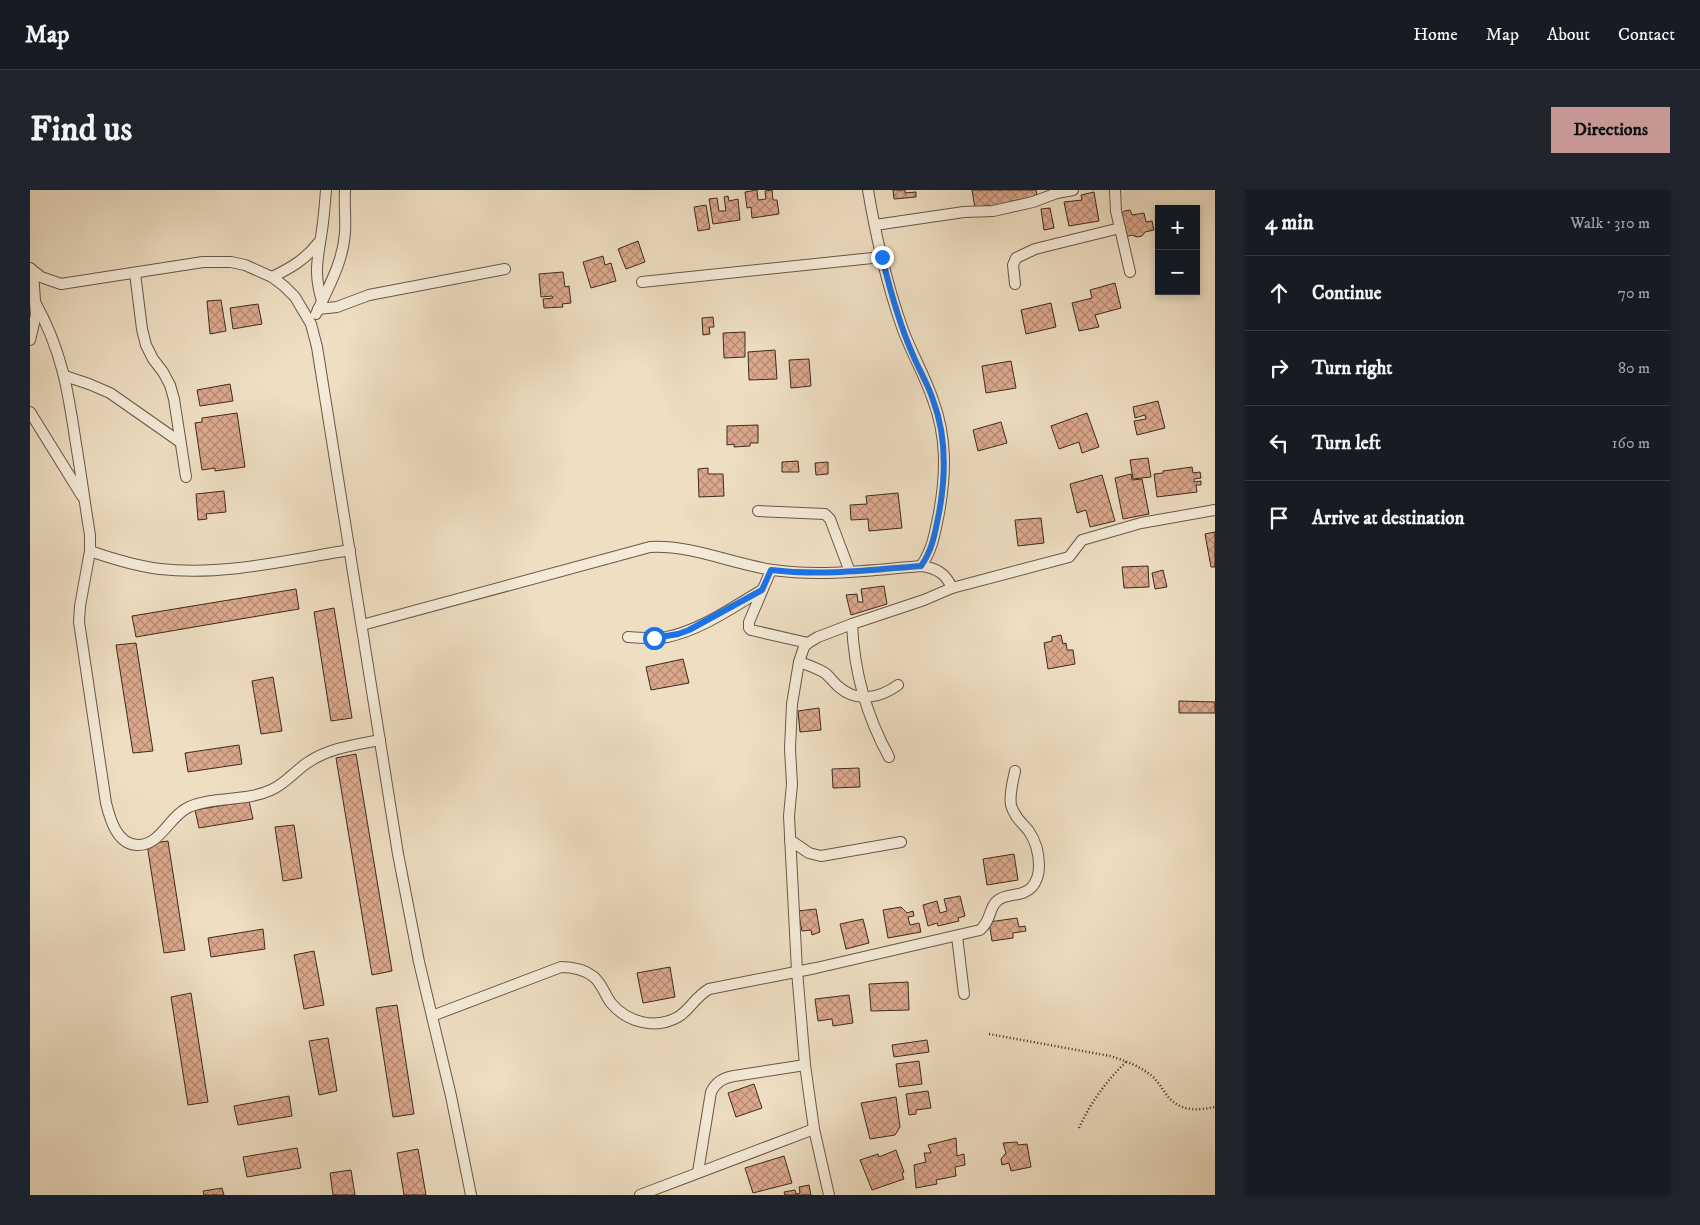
<!DOCTYPE html>
<meta charset="utf-8">
<style>
body{margin:0;font-family:"IM FELL DW Pica",serif;background:#20242c;color:#f1f3f6}
.controls{position:absolute;right:15px;top:15px;display:grid;overflow:hidden;border-radius:0px;box-shadow:0 2px 8px #0003}
.controls button{width:45px;height:45px;display:grid;place-items:center;padding:0;border:0;border-bottom:1px solid #363941;background:#171b24;color:#f1f3f6;font:25px sans-serif}
.stop{position:absolute;width:15px;height:15px;margin:-11px;border:4px solid #1a73e8;border-radius:50%;background:#fff}
.stop.end{background:#1a73e8;border-color:#fff;box-shadow:0 1px 5px #0008}
.list{margin:0;padding:0;list-style:none}
h2{display:flex;justify-content:space-between;align-items:center;height:65px;margin:0;padding:0 20px;font-size:21px}
h2 small{font-size:16px;font-weight:400;color:#9ea1a6}
.list li{display:grid;grid-template-columns:32px 1fr auto;gap:15px;align-items:center;box-sizing:border-box;height:75px;padding:0 20px;border-top:1px solid #363941}
.list b{display:block;font-size:19px;white-space:nowrap}
.list em{font-size:16px;font-style:normal;color:#9ea1a6}
.icon{flex:none;width:28px;height:28px;fill:none;stroke:currentColor;stroke-width:2;stroke-linecap:round;stroke-linejoin:round}
.map{position:relative;flex:none;width:1185px;height:1005px;overflow:hidden;border-radius:0px}
header{display:flex;align-items:center;gap:30px;box-sizing:border-box;height:70px;padding:0 25px;background:#171b24;border-bottom:1px solid #363941}
header strong{font-size:24px}
nav{display:flex;gap:28px;margin-inline-start:auto;font-size:18px}
.intro{display:flex;align-items:center;justify-content:space-between;box-sizing:border-box;height:120px;padding:0 30px}
h1{margin:0;font-size:35px}
.button{padding:12px 22px;border-radius:0px;background:#c59692;color:#111;font-size:18px;font-weight:700}
main{display:flex;gap:30px;padding:0 30px}
aside{flex:1;background:#171b24;border-radius:0px;box-shadow:0 2px 8px #0003}
.map>svg:first-child{display:block}
.building{fill:url(#building-cross-hatch);stroke:#3f2a20}
.lines{fill:none;stroke-linecap:round;stroke-linejoin:round}
.street-casing{stroke:#6b5748;stroke-width:12}
.path{stroke:#3f2a20;stroke-width:2.5;stroke-dasharray:1 2.5;stroke-linecap:butt}
.street{stroke:#f4ead7;stroke-width:10}
.route{stroke:#1a73e8;stroke-width:6}
</style>
<header>
<strong>Map</strong>
<nav><a>Home</a><a>Map</a><a>About</a><a>Contact</a></nav>
</header>
<div class="intro"><h1>Find us</h1><a class="button">Directions</a></div>
<main>
<div class="map">
<svg width="1185" height="1005" viewBox="0 0 1185 1005">
<defs>
<pattern id="building-cross-hatch" width="8" height="8" patternUnits="userSpaceOnUse" patternTransform="scale(1.25)"><rect width="8" height="8" fill="#dca88d"/><path d="M0 0l8 8M0 8l8-8" fill="none" stroke="#b48973"/></pattern>
</defs>
<rect width="100%" height="100%" fill="#eedec2"/>
<filter id="stains"><feTurbulence type="fractalNoise" baseFrequency=".004" numOctaves="4"/><feColorMatrix values="0 0 0 0 .2 0 0 0 0 .09 0 0 0 0 .02 0 0 0 .5 -.17"/></filter>
<radialGradient id="worn" r=".72"><stop offset=".6" stop-color="#630" stop-opacity="0"/><stop offset="1" stop-color="#630" stop-opacity=".3"/></radialGradient>
<!-- building -->
<g class="building">
<path d="M 727,0 L 728,10 L 736,9 L 735,1 L 742,0 L 743,10 L 747,10 L 749,24 L 722,28 L 721,17 L 717,18 L 715,2 Z"/>
<path d="M 863,0 L 875,0 L 875,3 L 886,2 L 886,7 L 864,9 Z"/>
<path d="M 942,0 L 1006,0 L 1007,7 L 982,11 L 982,13 L 960,18 L 959,15 L 945,18 Z"/>
<path d="M 1064,2 L 1069,31 L 1039,36 L 1034,12 L 1052,10 L 1051,5 Z"/>
<path d="M 698,6 L 699,11 L 708,9 L 710,30 L 683,34 L 679,9 L 687,8 L 689,21 L 696,21 L 694,7 Z"/>
<path d="M 676,15 L 680,39 L 668,41 L 664,17 Z"/>
<path d="M 1020,18 L 1024,38 L 1014,40 L 1011,19 Z"/>
<path d="M 1100,20 L 1102,25 L 1114,23 L 1116,32 L 1122,31 L 1124,40 L 1115,42 L 1112,46 L 1107,47 L 1102,45 L 1095,47 L 1090,25 L 1094,21 Z"/>
<path d="M 608,51 L 615,72 L 596,79 L 588,59 Z"/>
<path d="M 573,66 L 575,75 L 581,73 L 586,91 L 561,98 L 553,72 Z"/>
<path d="M 533,82 L 535,97 L 539,96 L 541,113 L 532,114 L 533,117 L 514,118 L 513,109 L 523,108 L 522,106 L 511,107 L 509,84 Z"/>
<path d="M 1085,93 L 1091,118 L 1065,125 L 1069,137 L 1049,141 L 1042,113 L 1062,108 L 1060,100 Z"/>
<path d="M 191,110 L 196,141 L 180,144 L 177,111 Z"/>
<path d="M 1021,113 L 1026,137 L 996,144 L 991,120 Z"/>
<path d="M 228,114 L 232,134 L 203,139 L 200,118 Z"/>
<path d="M 683,127 L 684,137 L 679,137 L 680,144 L 673,145 L 672,128 Z"/>
<path d="M 715,142 L 715,167 L 694,168 L 693,143 Z"/>
<path d="M 745,160 L 747,189 L 719,190 L 718,162 Z"/>
<path d="M 779,169 L 781,196 L 761,198 L 759,170 Z"/>
<path d="M 981,171 L 986,198 L 956,203 L 952,176 Z"/>
<path d="M 200,194 L 203,211 L 170,216 L 167,200 Z"/>
<path d="M 1128,211 L 1135,238 L 1107,245 L 1104,231 L 1116,229 L 1115,225 L 1105,228 L 1103,217 Z"/>
<path d="M 207,223 L 215,277 L 185,281 L 185,278 L 172,280 L 165,233 L 172,232 L 172,228 Z"/>
<path d="M 1057,223 L 1069,257 L 1052,263 L 1049,252 L 1029,259 L 1021,236 Z"/>
<path d="M 971,232 L 977,253 L 948,261 L 943,240 Z"/>
<path d="M 728,235 L 728,253 L 720,253 L 720,256 L 704,257 L 704,254 L 697,255 L 697,236 Z"/>
<path d="M 1118,268 L 1121,287 L 1103,289 L 1100,270 Z"/>
<path d="M 768,271 L 769,282 L 752,282 L 752,272 Z"/>
<path d="M 798,272 L 798,284 L 786,285 L 785,273 Z"/>
<path d="M 1162,277 L 1163,283 L 1170,282 L 1171,288 L 1164,289 L 1164,292 L 1171,291 L 1171,295 L 1166,295 L 1167,302 L 1127,307 L 1124,284 L 1133,283 L 1133,281 Z"/>
<path d="M 678,278 L 678,284 L 693,284 L 694,306 L 669,307 L 668,279 Z"/>
<path d="M 1101,284 L 1102,290 L 1112,289 L 1119,324 L 1093,329 L 1085,288 Z"/>
<path d="M 1072,285 L 1085,331 L 1060,337 L 1056,320 L 1047,323 L 1040,294 Z"/>
<path d="M 194,301 L 196,322 L 176,324 L 177,329 L 168,330 L 166,304 Z"/>
<path d="M 868,303 L 872,338 L 839,341 L 838,329 L 821,330 L 820,315 L 837,314 L 836,306 Z"/>
<path d="M 1011,328 L 1014,353 L 988,356 L 985,330 Z"/>
<path d="M 1185,342 L 1185,377 L 1181,377 L 1175,344 Z"/>
<path d="M 1118,376 L 1119,397 L 1094,398 L 1092,377 Z"/>
<path d="M 1133,380 L 1137,397 L 1125,399 L 1122,383 Z"/>
<path d="M 854,396 L 857,414 L 821,425 L 816,405 L 827,404 L 828,412 L 833,412 L 831,399 Z"/>
<path d="M 266,399 L 269,419 L 106,447 L 102,426 Z"/>
<path d="M 304,418 L 322,528 L 301,531 L 284,422 Z"/>
<path d="M 1031,445 L 1033,454 L 1036,453 L 1037,460 L 1043,460 L 1045,474 L 1018,479 L 1014,453 L 1022,451 L 1022,447 Z"/>
<path d="M 106,453 L 123,561 L 103,563 L 86,455 Z"/>
<path d="M 653,469 L 659,493 L 621,500 L 616,477 Z"/>
<path d="M 243,487 L 252,541 L 231,544 L 222,491 Z"/>
<path d="M 1149,511 L 1185,512 L 1185,523 L 1149,523 Z"/>
<path d="M 789,518 L 791,540 L 770,542 L 768,521 Z"/>
<path d="M 209,555 L 212,574 L 158,582 L 155,563 Z"/>
<path d="M 326,564 L 362,781 L 342,785 L 306,568 Z"/>
<path d="M 829,578 L 830,597 L 803,598 L 802,579 Z"/>
<path d="M 219,611 L 223,629 L 169,638 L 165,620 Z"/>
<path d="M 264,635 L 272,688 L 253,691 L 245,637 Z"/>
<path d="M 138,651 L 155,760 L 134,763 L 117,654 Z"/>
<path d="M 984,664 L 988,690 L 957,695 L 953,669 Z"/>
<path d="M 930,706 L 935,726 L 928,728 L 929,731 L 908,736 L 907,733 L 898,736 L 893,715 L 907,711 L 910,723 L 917,721 L 914,709 Z"/>
<path d="M 871,717 L 877,723 L 883,721 L 884,726 L 878,727 L 880,735 L 889,733 L 891,742 L 858,748 L 853,720 Z"/>
<path d="M 786,719 L 790,742 L 782,745 L 781,740 L 772,741 L 768,721 Z"/>
<path d="M 987,728 L 989,737 L 995,736 L 996,741 L 983,743 L 983,748 L 962,751 L 959,732 Z"/>
<path d="M 833,729 L 839,753 L 816,759 L 810,734 Z"/>
<path d="M 233,739 L 235,759 L 181,767 L 178,748 Z"/>
<path d="M 284,761 L 294,815 L 274,819 L 264,765 Z"/>
<path d="M 640,777 L 645,807 L 613,813 L 607,783 Z"/>
<path d="M 878,792 L 879,820 L 841,821 L 839,794 Z"/>
<path d="M 161,803 L 178,912 L 158,915 L 141,807 Z"/>
<path d="M 819,805 L 823,833 L 803,836 L 802,829 L 788,831 L 785,809 Z"/>
<path d="M 367,815 L 384,924 L 363,927 L 346,818 Z"/>
<path d="M 298,848 L 307,901 L 289,905 L 279,851 Z"/>
<path d="M 897,850 L 899,862 L 864,867 L 862,855 Z"/>
<path d="M 889,871 L 892,894 L 869,897 L 866,874 Z"/>
<path d="M 724,894 L 732,918 L 706,927 L 698,903 Z"/>
<path d="M 898,901 L 901,918 L 886,920 L 886,924 L 879,925 L 876,904 Z"/>
<path d="M 259,906 L 262,926 L 208,935 L 204,916 Z"/>
<path d="M 866,907 L 870,937 L 865,945 L 840,949 L 831,913 Z"/>
<path d="M 926,948 L 927,966 L 934,964 L 935,975 L 925,977 L 926,986 L 906,990 L 907,994 L 886,998 L 884,975 L 896,972 L 894,963 L 901,963 L 898,955 Z"/>
<path d="M 987,952 L 988,955 L 997,954 L 1001,977 L 981,981 L 979,973 L 972,975 L 971,969 L 976,963 L 973,953 Z"/>
<path d="M 267,958 L 271,978 L 217,987 L 213,967 Z"/>
<path d="M 388,959 L 396,1005 L 374,1005 L 367,963 Z"/>
<path d="M 866,960 L 874,982 L 872,983 L 874,989 L 842,1000 L 830,970 L 848,964 L 849,967 Z"/>
<path d="M 754,966 L 762,993 L 723,1003 L 715,978 Z"/>
<path d="M 321,980 L 325,1005 L 303,1005 L 300,983 Z"/>
<path d="M 779,995 L 781,1005 L 755,1005 L 754,1002 L 765,1000 L 766,1004 L 770,1003 L 769,997 Z"/>
<path d="M 192,998 L 194,1005 L 174,1005 L 173,1001 Z"/>
</g>
<g class="lines">
<defs>
<g id="street">
<path d="M 838,0 C 846,47 857,95 873,140 C 882,164 895,186 903,210 C 917,247 916,284 909,323 C 905,342 903,359 891,376"/>
<path d="M 1085,0 L 1086,21 L 1100,82"/>
<path d="M 845,35 L 934,22 L 963,21 L 1003,12 L 1027,3 L 1043,0"/>
<path d="M 0,78 L 11,87 L 31,94 L 173,72 L 201,72 L 215,75 L 242,87 L 254,96 L 265,107 L 281,134 L 287,157 L 368,664 L 389,772 L 421,906 L 441,1005"/>
<path d="M 105,83 L 112,139 L 116,155 L 123,169 L 133,182 L 140,195 L 144,209 L 156,287"/>
<path d="M 242,87 C 261,78 276,69 289,52"/>
<path d="M 612,92 L 852,67"/>
<path d="M 985,94 L 983,75 L 986,68 L 1005,59 L 1090,38"/>
<path d="M 292,111 C 283,82 288,68 292,40 C 294,27 295,13 296,0"/>
<path d="M 5,112 C 32,161 38,200 46,254 C 51,284 55,315 60,345 L 60,361 L 50,416 L 49,432 L 76,613 C 80,629 87,655 108,655 C 131,655 139,626 159,617 C 184,606 215,612 241,600 C 255,594 265,581 277,573 C 299,558 324,555 350,550"/>
<path d="M 288,119 L 307,117 L 339,105 L 475,79"/>
<path d="M 286,124 C 298,98 313,72 315,43 C 316,29 314,14 315,0"/>
<path d="M 0,150 L 6,125 L 3,82"/>
<path d="M 35,186 L 59,194 L 80,203 L 150,252"/>
<path d="M 0,222 L 52,306"/>
<path d="M 728,321 L 795,324 L 800,329 L 820,382"/>
<path d="M 60,361 C 83,369 106,376 130,379 C 194,386 258,370 320,360"/>
<path d="M 741,380 L 719,432 L 719,438 L 721,440 L 778,453"/>
<path d="M 822,434 C 824,482 836,525 859,567"/>
<path d="M 332,435 L 620,357 C 663,355 702,374 743,380 C 792,387 842,380 891,376 C 907,378 916,384 922,398"/>
<path d="M 598,447 C 611,448 624,449 637,447 C 671,440 703,417 732,400"/>
<path d="M 769,472 C 778,475 787,478 795,483 C 800,487 804,493 809,497 C 827,513 850,508 868,495"/>
<path d="M 760,650 L 779,663 L 791,666 L 871,652"/>
<path d="M 927,746 L 934,804"/>
<path d="M 402,826 L 531,777 C 544,777 554,779 564,787 C 572,794 575,805 581,813 C 597,832 625,840 648,827 C 660,820 665,807 679,799 L 786,778 L 950,740 C 962,730 958,719 967,711 C 977,702 992,708 1002,697 C 1007,691 1009,684 1009,676 C 1009,663 1006,651 998,640 C 991,632 984,626 981,615 C 979,604 983,591 985,581"/>
<path d="M 668,982 L 681,902 C 686,892 693,888 704,886 L 775,875"/>
<path d="M 610,1005 L 784,939"/>
<path d="M 799,1005 L 784,939 L 775,875 L 767,781 L 759,626 L 762,594 L 760,559 L 762,514 L 769,472 L 774,457 L 778,453 L 788,447 L 822,434 L 894,410 L 922,398 L 1039,367 L 1052,350 L 1111,333 L 1185,320"/>
</g>
</defs>
<!-- street casing -->
<use href="#street" class="street-casing"/>
<!-- path -->
<g class="path">
<path d="M 959,844 L 1080,866 C 1096,871 1110,876 1123,887 C 1130,894 1134,902 1140,909 C 1153,922 1169,920 1185,917"/>
<path d="M 1049,938 C 1061,912 1076,891 1097,871"/>
</g>
<!-- street -->
<use href="#street" class="street"/>
</g>
<g class="lines">
<!-- route -->
<path class="route" d="M 624,448 L 648,444 L 659,440 L 732,400 L 741,380 C 792,386 841,380 891,376 C 903,359 905,342 909,323 C 916,285 917,247 903,210 C 898,194 889,180 883,165 C 869,134 860,100 852,67"/>
</g>
<rect width="100%" height="100%" filter="url(#stains)"/>
<rect width="100%" height="100%" fill="url(#worn)"/>
</svg>
<div class="controls">
<button>+</button>
<button>−</button>
</div>
<div class="stop" style="left:624px;top:448px"></div>
<div class="stop end" style="left:852px;top:67px"></div>
</div>
<aside>
<h2>4 min<small>Walk · 310 m</small></h2>
<ul class="list">
<li><svg class="icon" aria-label="ahead" viewBox="0 0 24 24"><path d="M12 20V5M6 11l6-6 6 6"/></svg><div><b>Continue</b></div><em>70 m</em></li>
<li><svg class="icon" aria-label="right" viewBox="0 0 24 24"><path d="M7 20v-9h11M14 6l5 5-5 5"/></svg><div><b>Turn right</b></div><em>80 m</em></li>
<li><svg class="icon" aria-label="left" viewBox="0 0 24 24"><path d="M17 20v-9H6M10 6l-5 5 5 5"/></svg><div><b>Turn left</b></div><em>160 m</em></li>
<li><svg class="icon" aria-label="arrive" viewBox="0 0 24 24"><path d="M6 21V4h12l-3 4 3 4H6"/></svg><div><b>Arrive at destination</b></div></li>
</ul>
</aside>
</main>
